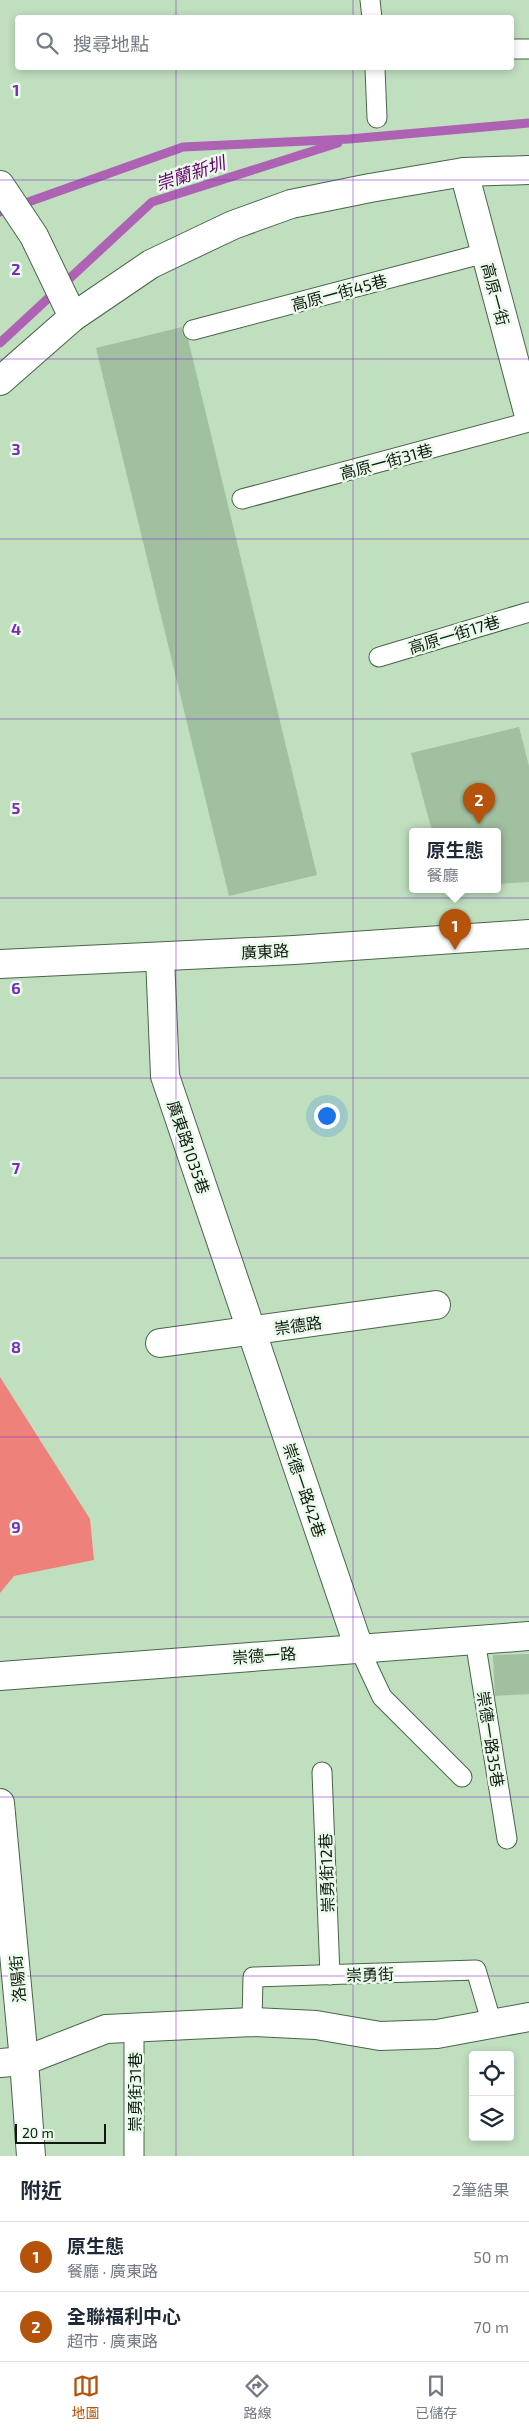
<!DOCTYPE html>
<html lang="zh-TW">
<meta charset="utf-8">
<style>
body{margin:0;font-family:"Exo 2","Noto Sans TC",sans-serif;background:#f6f6f7;color:#1f2937}
.controls{position:absolute;right:15px;bottom:15px;display:grid;overflow:hidden;border-radius:5px;box-shadow:0 2px 8px #0003}
.controls button{width:45px;height:45px;display:grid;place-items:center;padding:0;border:0;border-bottom:1px solid #e0e1e3;background:#fff;color:#1f2937;font:25px sans-serif}
.scale{position:absolute;left:15px;bottom:12px;width:91px;box-sizing:border-box;padding-left:5px;border:2px solid #0f1a0e;border-top:0;font-size:14px;line-height:18px;white-space:nowrap;color:#0f1a0e;-webkit-text-stroke:4px #ebfbeb;paint-order:stroke}
.you{position:absolute;left:326px;top:1115px;width:18px;height:18px;margin:-12px;border:4px solid #fff;border-radius:50%;background:#1a73e8;box-shadow:0 0 0 8px #1a73e833}
.badge{display:grid;place-items:center;width:32px;height:32px;border-radius:50%;background:#b45309;color:#fff;font-size:16px;font-weight:700}
.pin{position:absolute;translate:-50% -41px;filter:drop-shadow(0 1px 2px #0008)}
.pin::after{content:'';position:absolute;top:26px;width:18px;height:15px;background:inherit;clip-path:polygon(0 0,100% 0,50% 100%)}
.popup{position:absolute;left:409px;top:828px;width:92px;height:65px;box-sizing:border-box;display:grid;place-content:center;border-radius:5px;background:#fff;filter:drop-shadow(0 1px 4px #0005);font-size:16px;white-space:nowrap;color:#747a83}
.popup b{font-size:19px;color:#1f2937}
.popup::after{content:'';position:absolute;left:50%;top:100%;margin-left:-10px;border:10px solid transparent;border-top-color:#fff}
.list{margin:0;padding:0;list-style:none}
h2{display:flex;justify-content:space-between;align-items:center;height:65px;margin:0;padding:0 20px;font-size:21px}
h2 small{font-size:16px;font-weight:400;color:#747a83}
.list li{display:grid;grid-template-columns:32px 1fr auto;gap:15px;align-items:center;box-sizing:border-box;height:70px;padding:0 20px;border-top:1px solid #e0e1e3}
.list b{display:block;font-size:19px;white-space:nowrap}
.list p{margin:0;font-size:16px;white-space:nowrap;color:#747a83}
.list em{font-size:16px;font-style:normal;color:#747a83}
.icon{flex:none;width:28px;height:28px;fill:none;stroke:currentColor;stroke-width:2;stroke-linecap:round;stroke-linejoin:round}
.map{position:relative;flex:none;width:529px;height:2156px;overflow:hidden}
.search{position:absolute;background:#fff;box-shadow:0 2px 8px #0003;left:15px;right:15px;top:15px;height:55px;display:flex;align-items:center;gap:12px;box-sizing:border-box;padding:0 18px;border-radius:5px;color:#747a83;font-size:19px}
.sheet{height:205px;background:#fff}
nav{display:flex;justify-content:space-around;align-items:center;box-sizing:border-box;height:70px;border-top:1px solid #e0e1e3;background:#fff;font-size:14px;color:#747a83}
nav a{display:grid;justify-items:center;gap:2px}
nav .on{color:#b45309}
.map>svg:first-child{display:block}
.green{fill:#ef817b}
.lines{fill:none;stroke-linecap:round;stroke-linejoin:round}
.stream{stroke:#ad62b3;stroke-width:9}
.building{fill:#a1c0a0}
.service-casing{stroke:#496549;stroke-width:21}
.minor-casing{stroke:#496549;stroke-width:30}
.tertiary-casing{stroke:#496549;stroke-width:30}
.service{stroke:#fff;stroke-width:19}
.minor{stroke:#fff;stroke-width:28}
.tertiary{stroke:#fff;stroke-width:28}
.grid{fill:none;stroke:#7b2cbf;stroke-width:1;stroke-opacity:0.55}
.labels{text-anchor:middle;dominant-baseline:central;stroke-width:5;stroke-linejoin:round;paint-order:stroke}
.street-label{font-size:16px;fill:#0f1a0e;stroke:#ebfbeb}
.water-label{font-size:18px;font-style:italic;fill:#6a0273;stroke:#ebfbeb}
.grid-label{font-size:16px;text-anchor:middle;font-weight:bold;fill:#7b2cbf;stroke:#ebfbeb;stroke-width:5;stroke-linejoin:round;paint-order:stroke}
</style>
<div class="map">
<svg width="529" height="2156" viewBox="0 0 529 2156">
<rect width="100%" height="100%" fill="#c0dfbf"/>
<!-- green -->
<path class="green" d="M 0,1377 L 90,1519 L 94,1560 L 14,1576 L 0,1593 Z"/>
<g class="lines">
<!-- stream -->
<g class="stream">
<path d="M 0,212 L 183,147 L 349,139 L 529,123"/>
<path d="M 0,343 L 152,202 L 338,143"/>
</g>
</g>
<!-- building -->
<g class="building">
<path d="M 182,327 L 182,333 L 188,339 L 317,875 L 229,896 L 96,348 Z"/>
<path d="M 519,727 L 529,766 L 529,882 L 498,884 L 498,831 L 432,831 L 411,753 Z"/>
<path d="M 529,1654 L 529,1694 L 495,1696 L 493,1655 Z"/>
</g>
<g class="lines">
<defs>
<g id="service">
<path d="M 370,0 L 372,18"/>
<path d="M 512,49 L 529,49"/>
<path d="M 375,68 L 377,118"/>
<path d="M 193,330 L 485,253"/>
<path d="M 242,499 L 529,422"/>
<path d="M 379,657 L 529,612"/>
<path d="M 475,1640 L 507,1839"/>
<path d="M 359,1648 L 382,1697 L 462,1777"/>
<path d="M 322,1772 L 330,1975"/>
<path d="M 252,2022 L 253,1977 L 476,1970 L 492,2024"/>
<path d="M 134,2028 L 134,2156"/>
</g>
<g id="minor">
<path d="M 464,172 L 529,416"/>
<path d="M 0,185 L 34,236 L 73,317"/>
<path d="M 0,381 L 73,317 L 151,264 L 233,225 L 291,204 L 370,188 L 464,172 L 529,170"/>
<path d="M 160,957 L 165,1076 L 359,1648"/>
<path d="M 160,1343 L 436,1305"/>
<path d="M 0,1676 L 529,1636"/>
<path d="M 0,1803 L 24,2061 L 31,2156"/>
<path d="M 0,2063 L 24,2061 L 106,2029 L 252,2022 L 316,2025 L 380,2036 L 437,2034 L 529,2017"/>
</g>
<path id="tertiary" d="M 0,964 L 294,950 L 529,934"/>
</defs>
<!-- service casing -->
<use href="#service" class="service-casing"/>
<!-- minor casing -->
<use href="#minor" class="minor-casing"/>
<!-- tertiary casing -->
<use href="#tertiary" class="tertiary-casing"/>
<!-- service -->
<use href="#service" class="service"/>
<!-- minor -->
<use href="#minor" class="minor"/>
<!-- tertiary -->
<use href="#tertiary" class="tertiary"/>
</g>
<!-- grid -->
<path class="grid" d="M 176,0 L 176,18M 353,0 L 353,18M 176,68 L 176,2156M 353,68 L 353,2156M 0,180 L 529,180M 0,359 L 529,359M 0,539 L 529,539M 0,719 L 529,719M 0,898 L 529,898M 0,1078 L 529,1078M 0,1258 L 529,1258M 0,1437 L 529,1437M 0,1617 L 529,1617M 0,1797 L 529,1797M 0,1976 L 529,1976"/>
<g class="labels">
<!-- street labels -->
<g class="street-label">
<text transform="translate(339 292) rotate(-15)">高原一街45巷</text>
<text transform="translate(496 294) rotate(75)">高原一街</text>
<text transform="translate(386 461) rotate(-15)">高原一街31巷</text>
<text transform="translate(454 634) rotate(-17)">高原一街17巷</text>
<text transform="translate(265 951) rotate(-3)">廣東路</text>
<text transform="translate(189 1147) rotate(71)">廣東路1035巷</text>
<text transform="translate(298 1325) rotate(-8)">崇德路</text>
<text transform="translate(305 1490) rotate(71)">崇德一路42巷</text>
<text transform="translate(264 1655) rotate(-4)">崇德一路</text>
<text transform="translate(491 1739) rotate(81)">崇德一路35巷</text>
<text transform="translate(326 1873) rotate(-92)">崇勇街12巷</text>
<text transform="translate(370 1974) rotate(-2)">崇勇街</text>
<text transform="translate(17 1979) rotate(-95)">洛陽街</text>
<text transform="translate(134 2092) rotate(-90)">崇勇街31巷</text>
</g>
<!-- water labels -->
<g class="water-label">
<text transform="translate(190 173) rotate(-18)">崇蘭新圳</text>
</g>
</g>
<g class="grid-label">
<text x="16" y="96">1</text>
<text x="16" y="275">2</text>
<text x="16" y="455">3</text>
<text x="16" y="635">4</text>
<text x="16" y="814">5</text>
<text x="16" y="994">6</text>
<text x="16" y="1174">7</text>
<text x="16" y="1353">8</text>
<text x="16" y="1533">9</text>
</g>
</svg>
<div class="controls">
<button><svg class="icon" aria-label="locate" viewBox="0 0 24 24"><circle cx="12" cy="12" r="6"/><path d="M12 2v4M12 18v4M2 12h4M18 12h4"/></svg></button>
<button><svg class="icon" aria-label="layers" viewBox="0 0 24 24"><path d="M12 4l9 5-9 5-9-5zM3 14l9 5 9-5"/></svg></button>
</div>
<div class="scale">20 m</div>
<div class="you"></div>
<div class="pin badge" style="left:455px;top:950px">1</div>
<div class="popup"><b>原生態</b>餐廳</div>
<div class="pin badge" style="left:479px;top:824px">2</div>
<div class="search"><svg class="icon" aria-label="search" viewBox="0 0 24 24"><circle cx="10" cy="10" r="6"/><path d="M15 15l6 6"/></svg>搜尋地點</div>
</div>
<section class="sheet">
<h2>附近<small>2筆結果</small></h2>
<ul class="list">
<li><span class="badge">1</span><div><b>原生態</b><p>餐廳 · 廣東路</p></div><em>50 m</em></li>
<li><span class="badge">2</span><div><b>全聯福利中心</b><p>超市 · 廣東路</p></div><em>70 m</em></li>
</ul>
</section>
<nav>
<a class="on"><svg class="icon" aria-label="map" viewBox="0 0 24 24"><path d="M3 6l6-2 6 2 6-2v14l-6 2-6-2-6 2zM9 4v14M15 6v14"/></svg>地圖</a>
<a><svg class="icon" aria-label="directions" viewBox="0 0 24 24"><path d="M12 3l9 9-9 9-9-9zM9 14v-3h6M13 9l2 2-2 2"/></svg>路線</a>
<a><svg class="icon" aria-label="saved" viewBox="0 0 24 24"><path d="M7 4h10v16l-5-4-5 4z"/></svg>已儲存</a>
</nav>
